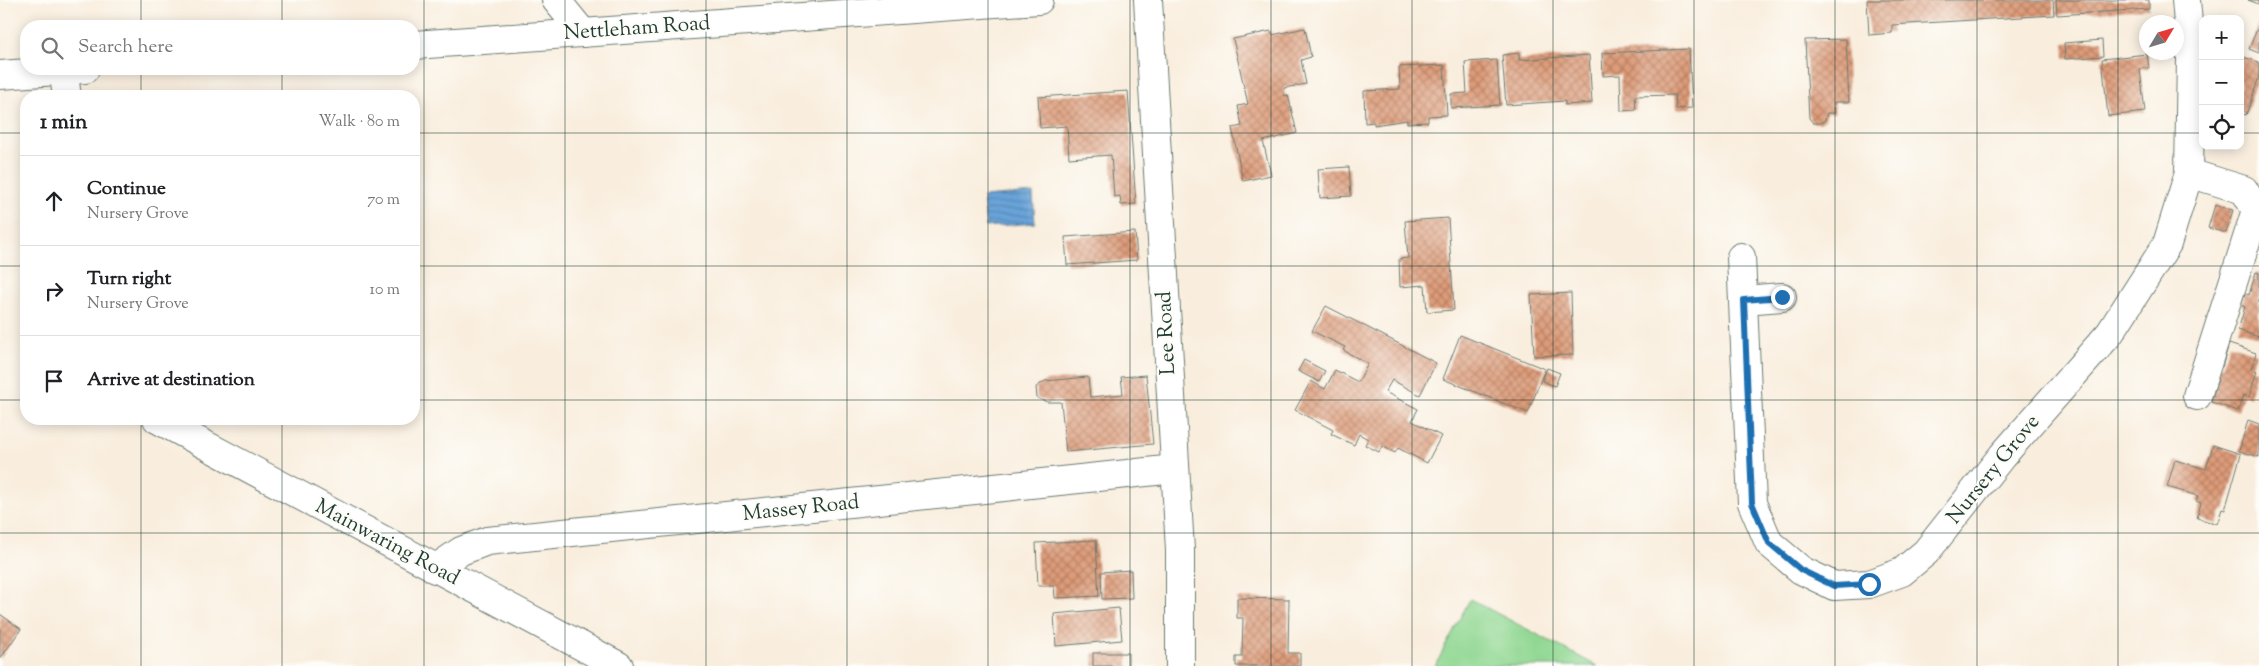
<!DOCTYPE html>
<meta charset="utf-8">
<style>
body{margin:0;font-family:"Sorts Mill Goudy",serif;background:#f2f2f2;color:#202124}
.controls{position:absolute;right:15px;top:15px;display:grid;overflow:hidden;border-radius:10px;box-shadow:0 2px 12px #0003}
.controls button{width:45px;height:45px;display:grid;place-items:center;padding:0;border:0;border-bottom:1px solid #e0e0e0;background:#fff;color:#202124;font:25px sans-serif}
.compass{position:absolute;left:2139px;top:15px;width:45px;height:45px;border-radius:50%;background:#fff;box-shadow:0 2px 12px #0003;rotate:52deg}
.stop{position:absolute;width:15px;height:15px;margin:-11px;border:4px solid #1f6fb2;border-radius:50%;background:#fff}
.stop.end{background:#1f6fb2;border-color:#fff;box-shadow:0 1px 5px #0008}
.list{margin:0;padding:0;list-style:none}
h2{display:flex;justify-content:space-between;align-items:center;height:65px;margin:0;padding:0 20px;font-size:21px}
h2 small{font-size:16px;font-weight:400;color:#757577}
.list li{display:grid;grid-template-columns:32px 1fr auto;gap:15px;align-items:center;box-sizing:border-box;height:90px;padding:0 20px;border-top:1px solid #e0e0e0}
.list b{display:block;font-size:19px;white-space:nowrap}
.list p{margin:0;font-size:16px;white-space:nowrap;color:#757577}
.list em{font-size:16px;font-style:normal;color:#757577}
.icon{flex:none;width:28px;height:28px;fill:none;stroke:currentColor;stroke-width:2;stroke-linecap:round;stroke-linejoin:round}
.map{position:relative;flex:none;width:2259px;height:666px;overflow:hidden}
.search{position:absolute;background:#fff;box-shadow:0 2px 12px #0003;left:20px;top:20px;width:400px;height:55px;display:flex;align-items:center;gap:12px;box-sizing:border-box;padding:0 18px;border-radius:20px;color:#757577;font-size:19px}
.panel{position:absolute;background:#fff;box-shadow:0 2px 12px #0003;left:20px;top:90px;width:400px;height:335px;border-radius:20px}
.map>svg:first-child{display:block}
.garden{fill:#90d792;stroke:#588a63}
.water{fill:url(#water-rules);stroke:#447086}
.building{fill:url(#building-cross-hatch)}
.lines{fill:none;stroke-linecap:round;stroke-linejoin:round}
.minor-casing{stroke:#6b7b70;stroke-width:30}
.minor{stroke:#fff;stroke-width:28}
.route{stroke:#1f6fb2;stroke-width:6}
.grid{fill:none;stroke:#1f3d34;stroke-width:1;stroke-opacity:0.55}
.labels{text-anchor:middle;dominant-baseline:central;stroke-width:4.5;stroke-linejoin:round;paint-order:stroke}
.street-label{font-size:21px;fill:#1f3d34;stroke:#fdfcf7}
</style>
<div class="map">
<svg width="2259" height="666" viewBox="0 0 2259 666">
<defs>
<pattern id="water-rules" width="6" height="5" patternUnits="userSpaceOnUse" patternTransform="scale(1.25)"><rect width="6" height="5" fill="#69a3d9"/><path d="M0 2.5h6" fill="none" stroke="#5686b1"/></pattern>
<pattern id="building-cross-hatch" width="8" height="8" patternUnits="userSpaceOnUse" patternTransform="scale(1.25)"><rect width="8" height="8" fill="#de9b79"/><path d="M0 0l8 8M0 8l8-8" fill="none" stroke="#b38064"/></pattern>
</defs>
<rect width="100%" height="100%" fill="#fdfcf7"/>
<filter id="ink" filterUnits="userSpaceOnUse"><feTurbulence type="fractalNoise" baseFrequency=".02" numOctaves="2"/><feDisplacementMap in="SourceGraphic" scale="10" xChannelSelector="R" yChannelSelector="G"/><feConvolveMatrix kernelMatrix="1 2 1 2 8 2 1 2 1" color-interpolation-filters="sRGB"/></filter>
<filter id="wash" filterUnits="userSpaceOnUse"><feTurbulence type="fractalNoise" baseFrequency=".0096" numOctaves="4" result="noise"/><feDisplacementMap in="SourceGraphic" scale="20" xChannelSelector="R" yChannelSelector="G"/><feGaussianBlur stdDeviation="1.12" result="paint"/><feColorMatrix in="noise" values="0 0 0 0 0 0 0 0 0 0 0 0 0 0 0 0 0 1.4 0 .05"/><feComposite in="paint" operator="in"/></filter>
<g filter="url(#wash)">
<rect width="100%" height="100%" fill="#f9eede"/>
<!-- garden -->
<path class="garden" d="M 1470,599 L 1597,666 L 1435,666 Z"/>
<!-- water -->
<path class="water" d="M 1033,193 L 1035,223 L 986,227 L 983,197 Z"/>
<g id="blocks">
<!-- building -->
<g class="building">
<path d="M 1867,0 L 2053,0 L 2054,15 L 1892,25 L 1892,33 L 1869,35 Z"/>
<path d="M 2056,0 L 2149,0 L 2149,9 L 2057,15 Z"/>
<path d="M 2248,0 L 2259,0 L 2259,4 Z"/>
<path d="M 2259,24 L 2259,53 L 2249,49 Z"/>
<path d="M 1305,28 L 1311,57 L 1301,60 L 1306,84 L 1284,88 L 1285,96 L 1288,95 L 1297,133 L 1263,141 L 1271,175 L 1243,181 L 1232,128 L 1242,126 L 1238,106 L 1248,104 L 1233,39 L 1271,31 L 1272,35 Z"/>
<path d="M 1846,39 L 1849,102 L 1834,102 L 1835,113 L 1827,113 L 1825,120 L 1820,123 L 1813,123 L 1809,118 L 1805,40 Z"/>
<path d="M 2102,40 L 2103,56 L 2065,59 L 2064,43 Z"/>
<path d="M 1689,49 L 1692,108 L 1676,109 L 1675,95 L 1635,96 L 1636,110 L 1621,111 L 1620,75 L 1603,76 L 1602,53 Z"/>
<path d="M 1519,53 L 1519,60 L 1589,55 L 1592,103 L 1565,105 L 1565,101 L 1506,105 L 1502,55 Z"/>
<path d="M 2147,54 L 2149,68 L 2140,69 L 2145,112 L 2108,116 L 2102,59 Z"/>
<path d="M 2240,56 L 2259,62 L 2259,77 L 2246,115 L 2240,113 Z"/>
<path d="M 1497,60 L 1500,105 L 1451,108 L 1451,94 L 1467,93 L 1465,62 Z"/>
<path d="M 1444,65 L 1447,115 L 1428,116 L 1428,122 L 1407,123 L 1407,120 L 1374,125 L 1374,122 L 1365,123 L 1364,91 L 1400,89 L 1399,67 Z"/>
<path d="M 1128,91 L 1136,204 L 1121,205 L 1120,196 L 1114,197 L 1111,155 L 1069,158 L 1067,126 L 1040,128 L 1038,97 Z"/>
<path d="M 1349,167 L 1351,196 L 1320,198 L 1318,169 Z"/>
<path d="M 2215,205 L 2233,210 L 2226,233 L 2208,228 Z"/>
<path d="M 1448,218 L 1454,310 L 1427,312 L 1425,285 L 1400,287 L 1399,259 L 1408,258 L 1405,221 Z"/>
<path d="M 1135,232 L 1137,260 L 1067,265 L 1065,237 Z"/>
<path d="M 2256,272 L 2259,273 L 2259,337 L 2238,330 L 2245,307 L 2241,305 L 2245,293 L 2249,295 Z"/>
<path d="M 1571,293 L 1573,355 L 1534,356 L 1531,295 Z"/>
<path d="M 1326,306 L 1436,363 L 1420,395 L 1392,380 L 1385,392 L 1418,409 L 1412,421 L 1441,436 L 1427,463 L 1398,448 L 1395,453 L 1382,446 L 1379,452 L 1365,445 L 1368,439 L 1359,434 L 1354,445 L 1331,434 L 1333,430 L 1295,410 L 1311,381 L 1325,389 L 1335,370 L 1358,382 L 1368,364 L 1343,350 L 1345,347 L 1312,331 Z"/>
<path d="M 1460,335 L 1545,369 L 1528,413 L 1443,379 Z"/>
<path d="M 2229,344 L 2256,353 L 2251,369 L 2257,371 L 2249,397 L 2243,395 L 2238,411 L 2211,402 L 2218,379 L 2214,378 L 2218,366 L 2222,367 Z"/>
<path d="M 1304,360 L 1325,371 L 1319,382 L 1298,371 Z"/>
<path d="M 1547,368 L 1560,373 L 1555,386 L 1542,381 Z"/>
<path d="M 1146,375 L 1153,444 L 1066,452 L 1061,402 L 1047,402 L 1037,398 L 1036,387 L 1045,381 L 1088,377 L 1090,397 L 1123,394 L 1121,377 Z"/>
<path d="M 2248,420 L 2259,424 L 2259,457 L 2239,451 Z"/>
<path d="M 2213,445 L 2241,454 L 2225,510 L 2222,509 L 2217,524 L 2197,518 L 2201,503 L 2196,501 L 2198,496 L 2167,487 L 2175,460 L 2206,469 Z"/>
<path d="M 1096,540 L 1099,596 L 1055,598 L 1054,586 L 1038,586 L 1036,543 Z"/>
<path d="M 1131,570 L 1132,598 L 1102,599 L 1101,572 Z"/>
<path d="M 1237,598 L 1289,599 L 1288,653 L 1300,653 L 1300,666 L 1236,666 L 1236,657 L 1242,657 L 1243,618 L 1237,618 Z"/>
<path d="M 1119,608 L 1122,640 L 1056,646 L 1054,614 Z"/>
<path d="M 0,614 L 21,629 L 0,659 Z"/>
<rect x="1093" y="653" width="35" height="13"/>
</g>
</g>
</g>
<g filter="url(#ink)">
<use href="#blocks" fill-opacity="0" stroke="#6b7b70" stroke-width="1"/>
<g class="lines">
<defs>
<g id="minor">
<path d="M 556,0 L 583,33"/>
<path d="M 1148,0 L 1180,550 L 1180,666"/>
<path d="M 414,45 L 1039,0"/>
<path d="M 63,70 L 67,96"/>
<path d="M 0,75 L 85,69"/>
<path d="M 2189,173 L 2244,190 L 2256,210 L 2197,396"/>
<path d="M 1741,257 L 1752,503 L 1769,543 L 1801,570 L 1834,586 L 1869,584 L 1902,572 L 1926,552 L 2002,456 L 2110,333 L 2167,244 L 2189,173 L 2191,58 L 2186,0"/>
<path d="M 1744,300 L 1782,297"/>
<path d="M 157,419 L 619,666"/>
<path d="M 435,569 L 461,551 L 487,541 L 1175,469"/>
</g>
</defs>
<!-- minor casing -->
<use href="#minor" class="minor-casing"/>
<!-- minor -->
<use href="#minor" class="minor"/>
</g>
</g>
<g class="lines" filter="url(#ink)">
<!-- route -->
<path class="route" d="M 1782,297 L 1744,300 L 1752,503 L 1769,543 L 1801,570 L 1834,586 L 1869,584"/>
</g>
<!-- grid -->
<path class="grid" d="M 141,0 L 141,26M 282,0 L 282,26M 424,0 L 424,666M 565,0 L 565,666M 706,0 L 706,666M 847,0 L 847,666M 988,0 L 988,666M 1130,0 L 1130,666M 1271,0 L 1271,666M 1412,0 L 1412,666M 1553,0 L 1553,666M 1694,0 L 1694,666M 1835,0 L 1835,666M 1977,0 L 1977,666M 2118,0 L 2118,666M 141,69 L 141,96M 282,69 L 282,96M 0,133 L 26,133M 414,133 L 2203,133M 2240,133 L 2259,133M 0,266 L 26,266M 414,266 L 2259,266M 0,400 L 26,400M 414,400 L 2259,400M 141,419 L 141,666M 282,419 L 282,666M 0,533 L 2259,533"/>
<g class="labels">
<!-- street labels -->
<g class="street-label">
<text transform="translate(637 29) rotate(-4)">Nettleham Road</text>
<text transform="translate(1167 333) rotate(-93)">Lee Road</text>
<text transform="translate(1994 470) rotate(-51)">Nursery Grove</text>
<text transform="translate(801 509) rotate(-6)">Massey Road</text>
<text transform="translate(387 543) rotate(28)">Mainwaring Road</text>
</g>
</g>
</svg>
<div class="controls">
<button>+</button>
<button>−</button>
<button><svg class="icon" aria-label="locate" viewBox="0 0 24 24"><circle cx="12" cy="12" r="6"/><path d="M12 2v4M12 18v4M2 12h4M18 12h4"/></svg></button>
</div>
<svg class="compass" viewBox="-18 -18 36 36"><path d="M0-13l5 13h-10z" fill="#e53935"/><path d="M0 13l5-13h-10z" fill="#757577"/></svg>
<div class="stop" style="left:1869px;top:584px"></div>
<div class="stop end" style="left:1782px;top:297px"></div>
<div class="search"><svg class="icon" aria-label="search" viewBox="0 0 24 24"><circle cx="10" cy="10" r="6"/><path d="M15 15l6 6"/></svg>Search here</div>
<section class="panel">
<h2>1 min<small>Walk · 80 m</small></h2>
<ul class="list">
<li><svg class="icon" aria-label="ahead" viewBox="0 0 24 24"><path d="M12 20V5M6 11l6-6 6 6"/></svg><div><b>Continue</b><p>Nursery Grove</p></div><em>70 m</em></li>
<li><svg class="icon" aria-label="right" viewBox="0 0 24 24"><path d="M7 20v-9h11M14 6l5 5-5 5"/></svg><div><b>Turn right</b><p>Nursery Grove</p></div><em>10 m</em></li>
<li><svg class="icon" aria-label="arrive" viewBox="0 0 24 24"><path d="M6 21V4h12l-3 4 3 4H6"/></svg><div><b>Arrive at destination</b></div></li>
</ul>
</section>
</div>
